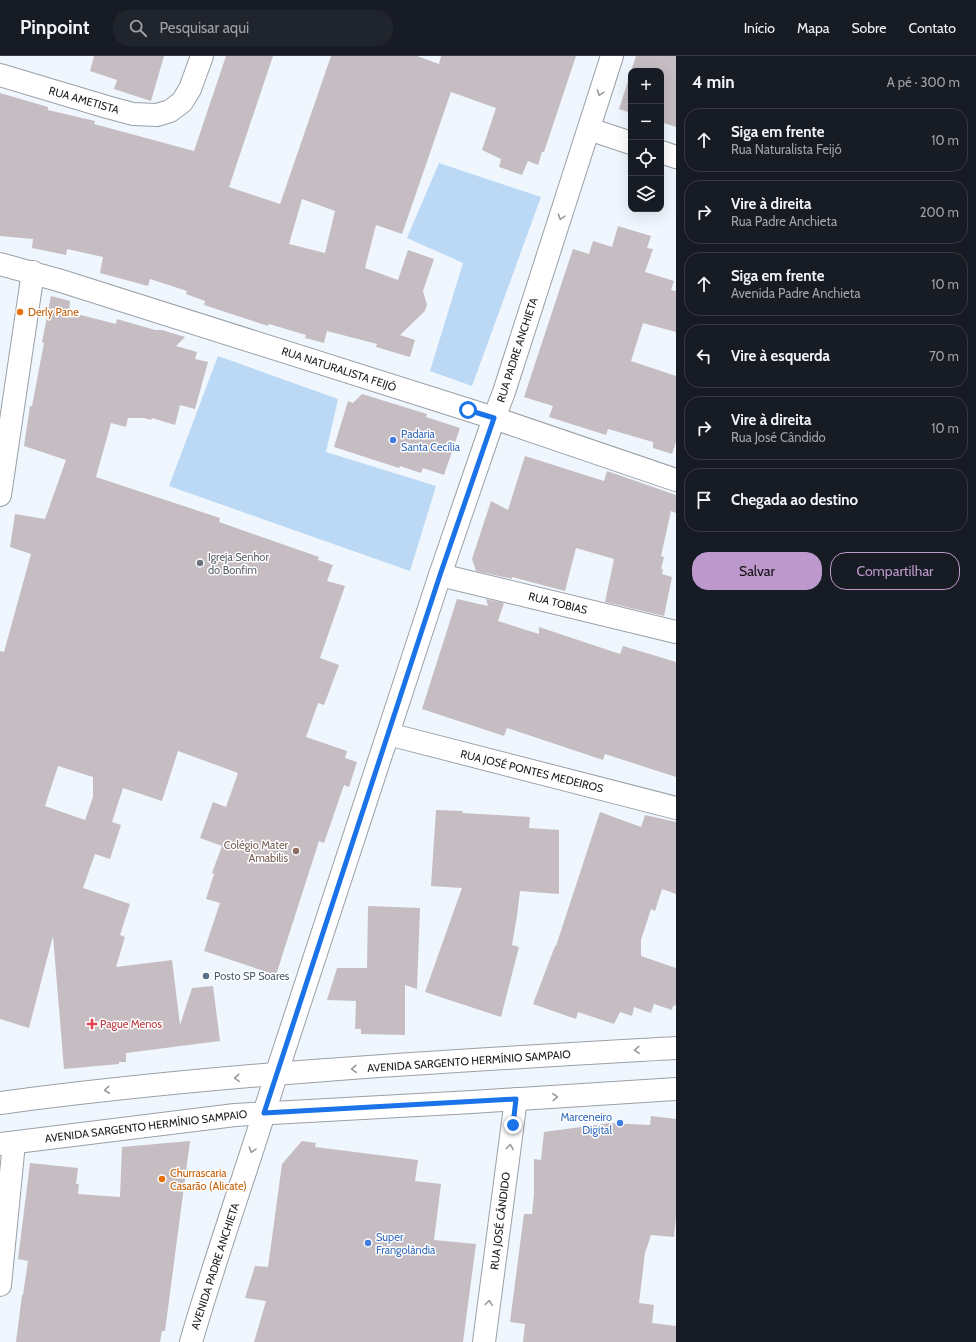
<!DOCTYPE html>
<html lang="pt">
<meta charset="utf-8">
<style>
body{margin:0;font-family:Cabin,sans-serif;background:#20242c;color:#f1f3f6}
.controls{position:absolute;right:12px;top:12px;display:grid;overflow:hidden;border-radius:8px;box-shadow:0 4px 16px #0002}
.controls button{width:36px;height:36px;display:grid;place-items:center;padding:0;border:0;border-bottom:1px solid #363941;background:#171b24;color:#f1f3f6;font:20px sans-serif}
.stop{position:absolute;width:12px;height:12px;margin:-9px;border:3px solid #1a73e8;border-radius:50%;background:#fff}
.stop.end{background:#1a73e8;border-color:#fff;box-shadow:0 1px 4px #0008}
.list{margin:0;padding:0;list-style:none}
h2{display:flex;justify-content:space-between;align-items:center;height:52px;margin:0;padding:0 16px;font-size:17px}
h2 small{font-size:13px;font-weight:400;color:#9ea1a6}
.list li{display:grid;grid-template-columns:26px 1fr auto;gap:12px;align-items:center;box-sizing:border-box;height:64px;margin:0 8px 8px;padding:0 8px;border:1px solid #363941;border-radius:16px}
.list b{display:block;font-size:15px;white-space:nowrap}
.list p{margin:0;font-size:13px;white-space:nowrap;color:#9ea1a6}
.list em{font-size:13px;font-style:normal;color:#9ea1a6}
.actions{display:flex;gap:8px;padding:12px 16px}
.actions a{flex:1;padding:9px 0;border:1px solid #bc98cc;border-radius:16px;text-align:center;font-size:14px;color:#bc98cc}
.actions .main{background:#bc98cc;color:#111}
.icon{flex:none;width:22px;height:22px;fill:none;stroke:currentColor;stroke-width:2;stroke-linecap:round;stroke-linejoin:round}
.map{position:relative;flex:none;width:676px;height:1286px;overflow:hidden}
header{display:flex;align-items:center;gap:24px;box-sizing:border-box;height:56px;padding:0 20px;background:#171b24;border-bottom:1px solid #363941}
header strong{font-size:19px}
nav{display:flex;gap:22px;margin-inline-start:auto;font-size:14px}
.search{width:280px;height:36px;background:#20242c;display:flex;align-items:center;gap:10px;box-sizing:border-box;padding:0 14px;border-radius:16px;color:#9ea1a6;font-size:15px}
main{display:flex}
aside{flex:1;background:#171b24}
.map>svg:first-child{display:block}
.green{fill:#bbd8f5}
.building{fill:#c6bdc2;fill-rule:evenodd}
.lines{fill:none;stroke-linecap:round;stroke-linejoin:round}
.street-casing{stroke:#9aa0a6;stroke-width:24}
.secondary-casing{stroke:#9aa0a6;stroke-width:24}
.primary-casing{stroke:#9aa0a6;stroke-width:24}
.street{stroke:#fff;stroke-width:22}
.secondary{stroke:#fff;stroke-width:22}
.primary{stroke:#fff;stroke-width:22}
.oneway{stroke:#98999a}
.route{stroke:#1a73e8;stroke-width:5}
.food-dot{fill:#e8710a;stroke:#fff;stroke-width:1.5}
.shop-dot{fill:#3f7fe0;stroke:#fff;stroke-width:1.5}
.worship-dot{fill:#6b7280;stroke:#fff;stroke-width:1.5}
.education-dot{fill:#8d6e63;stroke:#fff;stroke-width:1.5}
.service-dot{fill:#5c6f8a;stroke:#fff;stroke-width:1.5}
.health-dot{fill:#e0444e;stroke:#fff;stroke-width:1.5}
.labels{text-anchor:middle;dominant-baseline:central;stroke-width:3;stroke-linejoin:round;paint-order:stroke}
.street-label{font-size:11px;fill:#1a1c1e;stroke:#fff}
.food-label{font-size:11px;fill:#c56008;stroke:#fff;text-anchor:start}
.shop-label{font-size:11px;fill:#366cbe;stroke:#fff;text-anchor:start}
.worship-label{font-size:11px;fill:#5b616d;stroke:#fff;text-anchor:start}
.education-label{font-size:11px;fill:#785e54;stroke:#fff;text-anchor:end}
.service-label{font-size:11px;fill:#4e5e75;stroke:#fff;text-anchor:start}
.health-label{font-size:11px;fill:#be3a42;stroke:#fff;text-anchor:start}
</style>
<header>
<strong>Pinpoint</strong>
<div class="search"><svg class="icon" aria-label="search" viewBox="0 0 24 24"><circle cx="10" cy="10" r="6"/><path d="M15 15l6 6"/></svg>Pesquisar aqui</div>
<nav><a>Início</a><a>Mapa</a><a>Sobre</a><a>Contato</a></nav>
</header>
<main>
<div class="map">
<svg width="676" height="1286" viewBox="0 0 676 1286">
<rect width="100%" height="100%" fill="#eff6fd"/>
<!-- green -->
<g class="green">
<path d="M 439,107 L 541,141 L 472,330 L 430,315 L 463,207 L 407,182 Z"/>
<path d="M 218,300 L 338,343 L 326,396 L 436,430 L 410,515 L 169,430 Z"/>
</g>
<!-- building -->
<g class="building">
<path d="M 94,0 L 164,0 L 151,45 L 114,33 L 117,24 L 90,15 Z"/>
<path d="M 226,0 L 273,0 L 229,131 L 280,148 L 331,0 L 417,0 L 439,8 L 441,0 L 576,0 L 544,96 L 542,96 L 538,109 L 528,105 L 522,119 L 499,111 L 501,103 L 482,94 L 496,52 L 451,36 L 402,178 L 376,169 L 365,212 L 398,224 L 408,194 L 434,203 L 423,235 L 427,249 L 425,255 L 400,279 L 415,284 L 410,301 L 376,291 L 377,288 L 327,275 L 324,287 L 305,282 L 306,279 L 269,268 L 268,270 L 204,249 L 205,245 L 186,238 L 187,235 L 150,223 L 148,230 L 100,217 L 103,201 L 67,193 L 66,199 L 32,192 L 33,183 L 0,180 L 0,37 L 48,51 L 48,54 L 95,65 L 94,68 L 194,95 ZM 302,143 L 335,155 L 325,197 L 289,188 Z"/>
<path d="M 636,0 L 676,0 L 676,71 L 661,66 L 661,15 L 631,15 Z"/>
<path d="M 631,16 L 631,57 L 619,53 Z"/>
<path d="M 618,170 L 651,180 L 647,192 L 653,193 L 645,216 L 674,225 L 671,234 L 676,235 L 676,276 L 643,267 L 631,305 L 676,320 L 676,386 L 672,398 L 653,392 L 653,386 L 608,373 L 606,379 L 549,361 L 553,350 L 524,341 L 573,193 L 589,198 L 593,185 L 612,191 Z"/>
<path d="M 51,240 L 70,245 L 69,256 L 116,268 L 117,263 L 155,274 L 162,274 L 185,281 L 176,290 L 197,296 L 195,303 L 208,306 L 195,353 L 180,349 L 175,369 L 152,362 L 151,364 L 144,362 L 128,362 L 126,371 L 111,367 L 96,421 L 220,462 L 219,466 L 319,501 L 318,504 L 333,509 L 327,525 L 345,530 L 320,602 L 339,609 L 324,649 L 318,647 L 306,681 L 347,695 L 345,702 L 357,706 L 349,731 L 344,729 L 324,787 L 319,785 L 276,919 L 204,895 L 220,847 L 206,843 L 214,818 L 212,817 L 222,790 L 200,782 L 213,746 L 226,751 L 238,717 L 178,695 L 162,745 L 123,732 L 112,766 L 121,769 L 110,803 L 95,798 L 83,832 L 130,848 L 120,879 L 125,881 L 116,911 L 172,904 L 180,969 L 192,932 L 213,930 L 220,985 L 126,997 L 126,1006 L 119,1006 L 119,1008 L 64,1013 L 53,880 L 29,972 L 0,963 L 0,595 L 4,596 L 31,498 L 10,491 L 15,458 L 45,463 L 66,404 L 24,390 L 30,350 L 32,350 L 44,287 L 42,286 ZM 58,710 L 93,721 L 93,741 L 85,764 L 45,750 Z"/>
<path d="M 362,338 L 427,358 L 426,361 L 460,372 L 444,419 L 423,412 L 421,417 L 400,410 L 399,412 L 334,391 L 348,345 L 353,347 Z"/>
<path d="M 525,400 L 604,425 L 607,415 L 676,439 L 676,457 L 671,455 L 661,500 L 664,501 L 661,513 L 663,513 L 662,518 L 672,521 L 664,560 L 605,546 L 614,503 L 576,492 L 565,535 L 512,521 L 512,523 L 476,515 L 472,503 L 491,445 L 508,454 Z"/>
<path d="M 457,543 L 488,550 L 486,543 L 504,547 L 498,565 L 539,578 L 539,571 L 620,598 L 623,590 L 676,606 L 676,721 L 605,698 L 603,704 L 507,672 L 504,680 L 422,653 Z"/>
<path d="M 436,754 L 463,755 L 462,757 L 530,761 L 529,772 L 559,774 L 559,838 L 520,835 L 517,860 L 512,889 L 519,891 L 501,961 L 425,936 L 462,832 L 431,830 Z"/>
<path d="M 600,756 L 641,771 L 645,759 L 676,766 L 676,838 L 662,833 L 655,855 L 651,853 L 641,884 L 641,900 L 676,912 L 676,949 L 673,950 L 672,954 L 654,948 L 651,957 L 634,951 L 632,960 L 620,956 L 614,968 L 578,956 L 576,963 L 533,948 L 555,890 L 556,890 Z"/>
<path d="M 368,850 L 420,852 L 417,933 L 405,929 L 405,979 L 361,978 L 361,973 L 355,973 L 356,945 L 327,944 L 337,912 L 367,912 Z"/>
<path d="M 651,1060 L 676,1063 L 676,1160 L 674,1181 L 651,1179 L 645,1197 L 639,1247 L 654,1249 L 652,1267 L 676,1270 L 676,1286 L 523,1286 L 525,1268 L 510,1266 L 524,1158 L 532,1158 L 534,1138 L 534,1103 L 541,1104 L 544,1076 L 610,1067 L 650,1069 Z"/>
<path d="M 190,1085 L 165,1275 L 162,1275 L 160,1286 L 16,1286 L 22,1239 L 23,1239 L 28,1205 L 18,1203 L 30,1107 L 78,1112 L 76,1128 L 79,1128 L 78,1138 L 120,1141 L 122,1091 Z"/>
<path d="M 302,1085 L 316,1087 L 315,1091 L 418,1104 L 415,1125 L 441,1128 L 434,1184 L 476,1188 L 463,1286 L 254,1286 L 266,1245 L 245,1242 L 255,1210 L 268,1211 L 282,1108 Z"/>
</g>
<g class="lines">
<defs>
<g id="street">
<path d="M 0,19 L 107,51 L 133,58 L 157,59 L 170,55 L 182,46 L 190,33 L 202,0"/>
<path d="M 589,73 L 631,87"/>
<path d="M 661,96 L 676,101"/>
<path d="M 0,208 L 58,224 L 494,362 L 676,424"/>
<path d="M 0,439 L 33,216"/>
<path d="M 440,519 L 676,576"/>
<path d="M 388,678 L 676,752"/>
<path d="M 0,1229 L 14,1087"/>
</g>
<g id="secondary">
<path d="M 191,1286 C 217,1196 249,1108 276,1019 L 440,519 L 494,362 L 504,336 L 612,0"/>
<path d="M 484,1286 L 516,1043"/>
</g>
<g id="primary">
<path d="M 0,1047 C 224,1017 450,1005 676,992"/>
<path d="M 0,1088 L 235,1059 L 472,1046 L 676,1033"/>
</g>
</defs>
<!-- street casing -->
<use href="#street" class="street-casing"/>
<!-- secondary casing -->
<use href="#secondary" class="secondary-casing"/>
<!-- primary casing -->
<use href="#primary" class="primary-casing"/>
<!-- street -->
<use href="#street" class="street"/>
<!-- secondary -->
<use href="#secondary" class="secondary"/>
<!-- primary -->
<use href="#primary" class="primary"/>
</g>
<!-- one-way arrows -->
<defs><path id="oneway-chevron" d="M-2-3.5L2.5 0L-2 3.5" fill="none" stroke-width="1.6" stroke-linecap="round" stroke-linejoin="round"/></defs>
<g class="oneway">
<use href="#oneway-chevron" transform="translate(600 37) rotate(108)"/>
<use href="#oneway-chevron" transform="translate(561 161) rotate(108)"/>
<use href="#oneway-chevron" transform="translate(637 994) rotate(177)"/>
<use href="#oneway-chevron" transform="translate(354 1013) rotate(176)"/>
<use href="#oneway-chevron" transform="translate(237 1022) rotate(176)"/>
<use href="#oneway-chevron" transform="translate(107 1034) rotate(174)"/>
<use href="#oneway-chevron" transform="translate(555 1041) rotate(-4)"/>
<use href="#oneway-chevron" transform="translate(510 1091) rotate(-82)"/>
<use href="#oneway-chevron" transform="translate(252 1094) rotate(108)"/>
<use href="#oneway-chevron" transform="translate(489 1247) rotate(-83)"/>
</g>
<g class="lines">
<!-- route -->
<path class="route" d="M 468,354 L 494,362 L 440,519 L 264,1057 L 516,1043 L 513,1069"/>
</g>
<!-- markers -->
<g class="food-dot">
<circle cx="20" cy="256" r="4"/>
<circle cx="162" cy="1123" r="4"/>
</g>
<g class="shop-dot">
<circle cx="393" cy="384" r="4"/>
<circle cx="620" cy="1067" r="4"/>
<circle cx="368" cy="1187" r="4"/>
</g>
<circle class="worship-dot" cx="200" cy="507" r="4"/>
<circle class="education-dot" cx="296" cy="795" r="4"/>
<circle class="service-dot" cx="206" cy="920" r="4"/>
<path class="health-dot" d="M90 962h4v4h4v4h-4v4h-4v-4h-4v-4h4z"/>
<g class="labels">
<!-- street labels -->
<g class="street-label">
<text transform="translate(84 44) rotate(16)">RUA AMETISTA</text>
<text transform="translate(517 294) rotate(-72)">RUA PADRE ANCHIETA</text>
<text transform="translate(339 313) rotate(18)">RUA NATURALISTA FEIJÓ</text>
<text transform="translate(558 547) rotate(14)">RUA TOBIAS</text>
<text transform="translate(532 715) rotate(14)">RUA JOSÉ PONTES MEDEIROS</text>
<text transform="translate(469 1005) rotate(-4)">AVENIDA SARGENTO HERMÍNIO SAMPAIO</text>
<text transform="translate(146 1070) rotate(-7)">AVENIDA SARGENTO HERMÍNIO SAMPAIO</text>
<text transform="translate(500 1165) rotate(-83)">RUA JOSÉ CÂNDIDO</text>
<text transform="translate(215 1210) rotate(-72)">AVENIDA PADRE ANCHIETA</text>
</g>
<!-- food labels -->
<g class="food-label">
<text x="28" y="256">Derly Pane</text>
<text x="170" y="1117">Churrascaria<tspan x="170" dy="13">Casarão (Alicate)</tspan></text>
</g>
<!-- shop labels -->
<g class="shop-label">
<text x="401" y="378">Padaria<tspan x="401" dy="13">Santa Cecília</tspan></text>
<text x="612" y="1061" text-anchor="end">Marceneiro<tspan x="612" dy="13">Digital</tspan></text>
<text x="376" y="1181">Super<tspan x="376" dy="13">Frangolândia</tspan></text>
</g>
<!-- worship labels -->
<g class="worship-label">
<text x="208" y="501">Igreja Senhor<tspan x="208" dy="13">do Bonfim</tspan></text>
</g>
<!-- education labels -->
<g class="education-label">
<text x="288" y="789">Colégio Mater<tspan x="288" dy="13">Amabilis</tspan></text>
</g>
<!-- service labels -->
<g class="service-label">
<text x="214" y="920">Posto SP Soares</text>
</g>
<!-- health labels -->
<g class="health-label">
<text x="100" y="968">Pague Menos</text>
</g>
</g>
</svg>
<div class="controls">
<button>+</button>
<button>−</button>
<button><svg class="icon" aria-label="locate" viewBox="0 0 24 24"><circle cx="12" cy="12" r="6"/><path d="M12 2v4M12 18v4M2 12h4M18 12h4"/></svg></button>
<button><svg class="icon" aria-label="layers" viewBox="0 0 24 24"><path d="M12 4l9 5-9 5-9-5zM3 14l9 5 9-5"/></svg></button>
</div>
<div class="stop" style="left:468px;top:354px"></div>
<div class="stop end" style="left:513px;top:1069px"></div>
</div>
<aside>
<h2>4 min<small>A pé · 300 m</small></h2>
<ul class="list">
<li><svg class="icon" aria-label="ahead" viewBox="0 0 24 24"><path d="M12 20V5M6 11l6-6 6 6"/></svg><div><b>Siga em frente</b><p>Rua Naturalista Feijó</p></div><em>10 m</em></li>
<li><svg class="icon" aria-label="right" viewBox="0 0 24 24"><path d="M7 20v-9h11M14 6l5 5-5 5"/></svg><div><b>Vire à direita</b><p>Rua Padre Anchieta</p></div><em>200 m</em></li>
<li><svg class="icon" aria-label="ahead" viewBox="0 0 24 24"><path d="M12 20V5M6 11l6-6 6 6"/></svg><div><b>Siga em frente</b><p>Avenida Padre Anchieta</p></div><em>10 m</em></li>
<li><svg class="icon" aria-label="left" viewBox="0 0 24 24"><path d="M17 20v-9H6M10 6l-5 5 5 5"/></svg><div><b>Vire à esquerda</b></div><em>70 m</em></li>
<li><svg class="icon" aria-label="right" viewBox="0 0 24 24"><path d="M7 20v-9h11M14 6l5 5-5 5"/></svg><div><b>Vire à direita</b><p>Rua José Cândido</p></div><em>10 m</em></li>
<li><svg class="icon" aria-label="arrive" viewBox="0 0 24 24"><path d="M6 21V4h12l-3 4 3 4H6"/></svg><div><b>Chegada ao destino</b></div></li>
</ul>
<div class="actions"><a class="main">Salvar</a><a>Compartilhar</a></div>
</aside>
</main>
